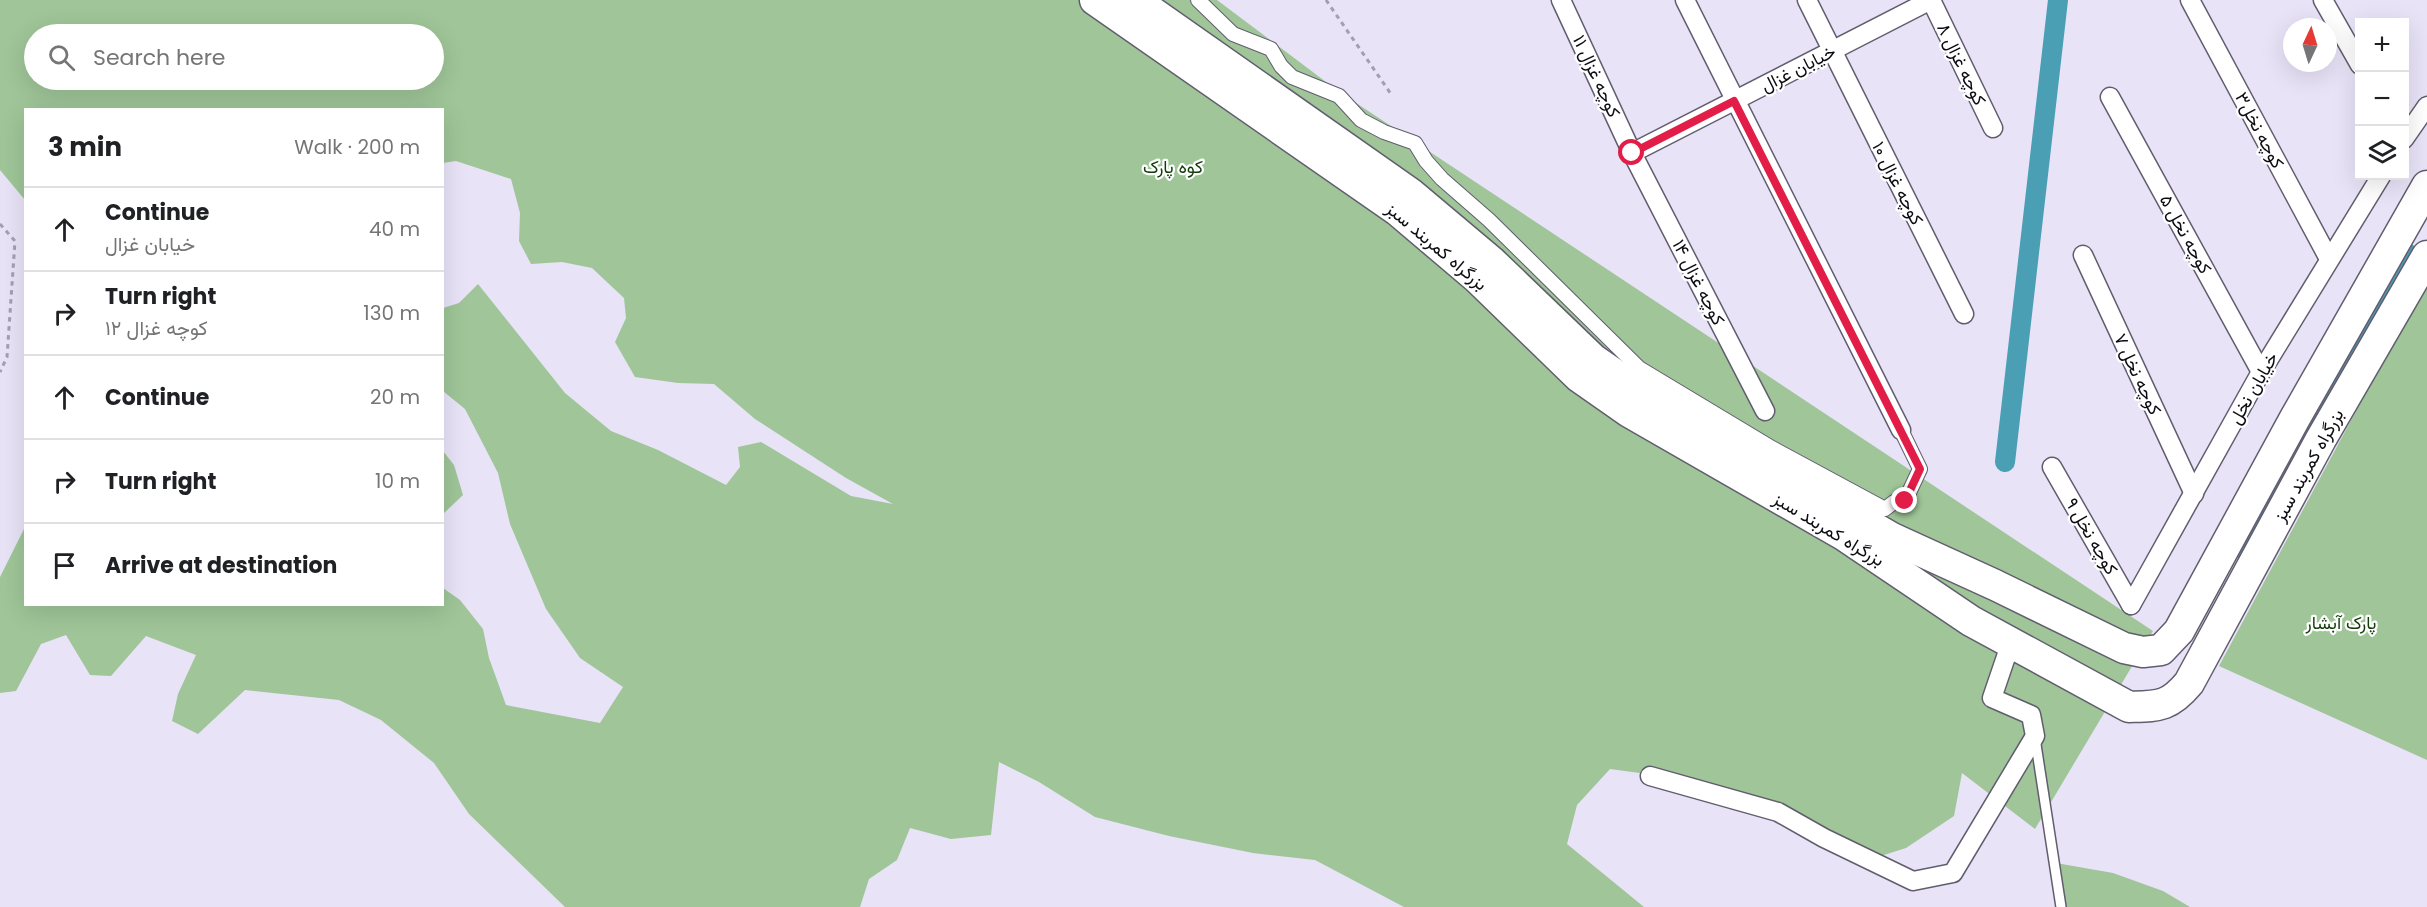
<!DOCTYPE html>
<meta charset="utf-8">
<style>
body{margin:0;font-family:Poppins,Vazirmatn,sans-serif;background:#f2f2f2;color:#202124}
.controls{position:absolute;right:18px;top:18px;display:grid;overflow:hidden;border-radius:0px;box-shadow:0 6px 24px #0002}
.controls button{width:54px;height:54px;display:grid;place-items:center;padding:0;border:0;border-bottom:2px solid #e0e0e0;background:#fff;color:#202124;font:30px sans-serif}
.compass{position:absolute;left:2283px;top:18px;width:54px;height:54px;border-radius:50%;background:#fff;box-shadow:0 6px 24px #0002;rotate:4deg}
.stop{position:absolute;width:18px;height:18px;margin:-14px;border:4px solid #e11d48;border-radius:50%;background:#fff}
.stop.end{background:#e11d48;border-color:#fff;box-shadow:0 2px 6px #0008}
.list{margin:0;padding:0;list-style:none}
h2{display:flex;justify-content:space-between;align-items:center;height:78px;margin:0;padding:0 24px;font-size:26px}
h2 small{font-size:20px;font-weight:400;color:#757577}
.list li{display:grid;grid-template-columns:39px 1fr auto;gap:18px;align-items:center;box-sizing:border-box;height:84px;padding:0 24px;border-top:2px solid #e0e0e0}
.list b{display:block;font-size:22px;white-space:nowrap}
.list p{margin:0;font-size:20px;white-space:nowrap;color:#757577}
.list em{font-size:20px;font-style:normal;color:#757577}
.icon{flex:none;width:33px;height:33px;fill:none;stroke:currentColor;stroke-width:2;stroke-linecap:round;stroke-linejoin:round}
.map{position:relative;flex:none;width:2427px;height:907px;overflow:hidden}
.search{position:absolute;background:#fff;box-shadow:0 6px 24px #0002;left:24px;top:24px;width:420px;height:66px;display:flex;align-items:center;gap:15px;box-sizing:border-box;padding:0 21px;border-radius:33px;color:#757577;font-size:22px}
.panel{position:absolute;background:#fff;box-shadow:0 6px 24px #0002;left:24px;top:108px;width:420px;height:498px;border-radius:0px}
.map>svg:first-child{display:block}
.green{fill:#9fc598;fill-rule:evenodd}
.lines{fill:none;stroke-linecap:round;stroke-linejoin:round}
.canal{stroke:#4b9fb5;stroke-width:20}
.service-casing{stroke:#615d6e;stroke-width:12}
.pedestrian-casing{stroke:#615d6e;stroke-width:16}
.minor-casing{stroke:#615d6e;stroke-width:21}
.trunk-casing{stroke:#615d6e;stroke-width:33}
.path{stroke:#a39faf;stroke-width:3;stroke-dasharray:4.5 4.5;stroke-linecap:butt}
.service{stroke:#fff;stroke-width:9}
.pedestrian{stroke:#fff;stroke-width:14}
.minor{stroke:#fff;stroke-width:18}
.trunk{stroke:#fff;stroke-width:30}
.route{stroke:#e11d48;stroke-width:8}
.labels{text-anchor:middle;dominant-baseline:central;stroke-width:4.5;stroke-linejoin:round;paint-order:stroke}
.street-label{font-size:18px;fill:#0c0b11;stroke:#fff}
.park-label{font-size:18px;fill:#113d08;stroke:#fff}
</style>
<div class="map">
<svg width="2427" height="907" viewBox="0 0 2427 907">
<rect width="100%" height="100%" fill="#e8e3f7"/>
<!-- green -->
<g class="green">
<path d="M 0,0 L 1217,0 L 1338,91 L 2153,631 L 2035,829 L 1962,773 L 1954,816 L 1906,848 L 1865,861 L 1699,781 L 1610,769 L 1577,805 L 1567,844 L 1644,907 L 1404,907 L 1315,860 L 1253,853 L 1169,836 L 1095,817 L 1039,782 L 999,762 L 991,835 L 951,839 L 910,828 L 897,860 L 869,879 L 860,907 L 565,907 L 469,814 L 434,763 L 381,720 L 339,700 L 245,690 L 198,734 L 172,721 L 178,694 L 196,655 L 146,636 L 111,676 L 90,675 L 66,635 L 41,644 L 16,691 L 0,693 L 0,577 L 25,527 L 26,604 L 442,604 L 443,588 L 460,600 L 483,629 L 489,658 L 506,705 L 600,723 L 623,687 L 580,658 L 546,609 L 510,524 L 498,473 L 465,409 L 443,391 L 443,308 L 459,303 L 478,284 L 565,393 L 611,431 L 658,450 L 726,485 L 740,467 L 738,447 L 761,442 L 851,496 L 893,504 L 846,478 L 755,419 L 714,384 L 678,383 L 635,377 L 615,342 L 626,318 L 624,298 L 592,268 L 562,262 L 531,264 L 519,241 L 520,213 L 511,179 L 456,161 L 443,163 L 442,110 L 26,110 L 25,200 L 0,170 ZM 34,34 L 434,34 L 434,80 L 34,80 Z"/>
<path d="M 2427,279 L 2427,760 L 2219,666 Z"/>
<path d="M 443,451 L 454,465 L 463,495 L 443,514 Z"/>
<path d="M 2056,863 L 2113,873 L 2163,891 L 2190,907 L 2059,907 Z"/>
</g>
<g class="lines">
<!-- canal -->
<g class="canal">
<path d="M 2005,462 L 2058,0"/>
<path d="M 2242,549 L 2406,252"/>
</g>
<defs>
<path id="service" d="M 2035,738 L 2061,907"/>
<path id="pedestrian" d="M 1198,0 L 1233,34 L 1271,49 L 1281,66 L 1292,77 L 1339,96 L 1361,120 L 1384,132 L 1415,143 L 1426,161 L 1442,179 L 1489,220 L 1639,368 L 1772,448 L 1885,509 L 1894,502 L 1905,501 L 1920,469 L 1901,430"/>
<g id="minor">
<path d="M 1561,0 L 1632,153 L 1765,411"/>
<path d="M 1685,0 L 1901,430"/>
<path d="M 1807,0 L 1964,314"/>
<path d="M 1931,0 L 1993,128"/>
<path d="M 2190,0 L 2329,259"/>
<path d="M 2323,0 L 2360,65"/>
<path d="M 2110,97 L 2261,372"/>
<path d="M 2404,139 L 2427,106"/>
<path d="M 1632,153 L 1931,0"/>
<path d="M 2083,255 L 2194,494"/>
<path d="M 2052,467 L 2131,605"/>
<path d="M 2131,605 L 2261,372 L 2381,176"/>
<path d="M 1650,776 L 1778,812 L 1824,838 L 1913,881 L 1953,873 L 2035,736 L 2031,715 L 1992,698 L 2011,642"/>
</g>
<g id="trunk">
<path d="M 1095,0 L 1398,211 L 1477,278 L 1579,377 L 1629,412 L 1845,536 L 1971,621 L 2129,707 C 2159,706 2169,707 2189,683 L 2321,439 L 2427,256"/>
<path d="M 1135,0 L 1410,193 L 1492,262 L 1593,359 L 1642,393 L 1892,538 L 1995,585 L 2124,648 L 2143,652 L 2161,650 L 2179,631 L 2295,418 L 2427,186"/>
</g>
</defs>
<!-- service casing -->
<use href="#service" class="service-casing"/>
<!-- pedestrian casing -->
<use href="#pedestrian" class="pedestrian-casing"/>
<!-- minor casing -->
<use href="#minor" class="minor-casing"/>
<!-- trunk casing -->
<use href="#trunk" class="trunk-casing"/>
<!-- path -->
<g class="path">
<path d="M 1326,0 L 1391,94"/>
<path d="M 0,224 L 15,241 L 7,357 L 0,372"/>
</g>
<!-- service -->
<use href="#service" class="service"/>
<!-- pedestrian -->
<use href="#pedestrian" class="pedestrian"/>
<!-- minor -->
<use href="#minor" class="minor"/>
<!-- trunk -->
<use href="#trunk" class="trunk"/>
</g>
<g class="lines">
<!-- route -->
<path class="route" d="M 1632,153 L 1734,101 L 1920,469 L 1905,501"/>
</g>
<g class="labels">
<!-- street labels -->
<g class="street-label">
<text transform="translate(1962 64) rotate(64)">کوچه غزال ۸</text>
<text transform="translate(1798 68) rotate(-27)">خیابان غزال</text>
<text transform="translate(1597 76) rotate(65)">کوچه غزال ۱۱</text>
<text transform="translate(2260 130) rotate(62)">کوچه نخل۳</text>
<text transform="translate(1898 183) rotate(63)">کوچه غزال ۱۰</text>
<text transform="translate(2186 234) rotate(61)">کوچه نخل ۵</text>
<text transform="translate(1437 246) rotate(40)">بزرگراه کمربند سبز</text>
<text transform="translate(1699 282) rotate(63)">کوچه غزال ۱۴</text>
<text transform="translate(2138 374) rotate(65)">کوچه نخل ۷</text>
<text transform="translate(2253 388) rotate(-60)">خیابان نخل</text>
<text transform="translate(2308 465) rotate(-61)">بزرگراه کمربند سبز</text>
<text transform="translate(1829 529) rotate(31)">بزرگراه کمربند سبز</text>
<text transform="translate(2092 536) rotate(60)">کوچه نخل ۹</text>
</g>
<!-- park labels -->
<g class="park-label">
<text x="1173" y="166">کوه پارک</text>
<text x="2341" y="622">پارک آبشار</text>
</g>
</g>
</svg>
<div class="controls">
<button>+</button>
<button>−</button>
<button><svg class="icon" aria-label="layers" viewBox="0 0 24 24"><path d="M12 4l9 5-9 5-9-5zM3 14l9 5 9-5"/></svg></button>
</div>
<svg class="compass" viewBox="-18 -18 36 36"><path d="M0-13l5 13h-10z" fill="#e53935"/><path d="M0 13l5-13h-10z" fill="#757577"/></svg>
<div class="stop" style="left:1632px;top:153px"></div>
<div class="stop end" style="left:1905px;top:501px"></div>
<div class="search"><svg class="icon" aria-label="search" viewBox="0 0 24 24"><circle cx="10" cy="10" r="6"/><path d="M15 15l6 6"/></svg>Search here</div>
<section class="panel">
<h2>3 min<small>Walk · 200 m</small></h2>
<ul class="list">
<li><svg class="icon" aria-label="ahead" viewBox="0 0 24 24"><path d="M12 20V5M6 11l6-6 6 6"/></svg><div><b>Continue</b><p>خیابان غزال</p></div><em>40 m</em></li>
<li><svg class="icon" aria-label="right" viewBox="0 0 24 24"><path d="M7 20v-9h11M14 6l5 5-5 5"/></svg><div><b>Turn right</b><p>کوچه غزال ۱۲</p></div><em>130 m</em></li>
<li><svg class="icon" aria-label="ahead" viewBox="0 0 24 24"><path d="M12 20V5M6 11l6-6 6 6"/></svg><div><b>Continue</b></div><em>20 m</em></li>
<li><svg class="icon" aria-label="right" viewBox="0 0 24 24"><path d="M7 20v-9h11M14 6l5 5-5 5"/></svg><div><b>Turn right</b></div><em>10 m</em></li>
<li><svg class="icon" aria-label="arrive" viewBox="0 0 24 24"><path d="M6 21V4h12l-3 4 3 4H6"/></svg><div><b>Arrive at destination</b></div></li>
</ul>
</section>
</div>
